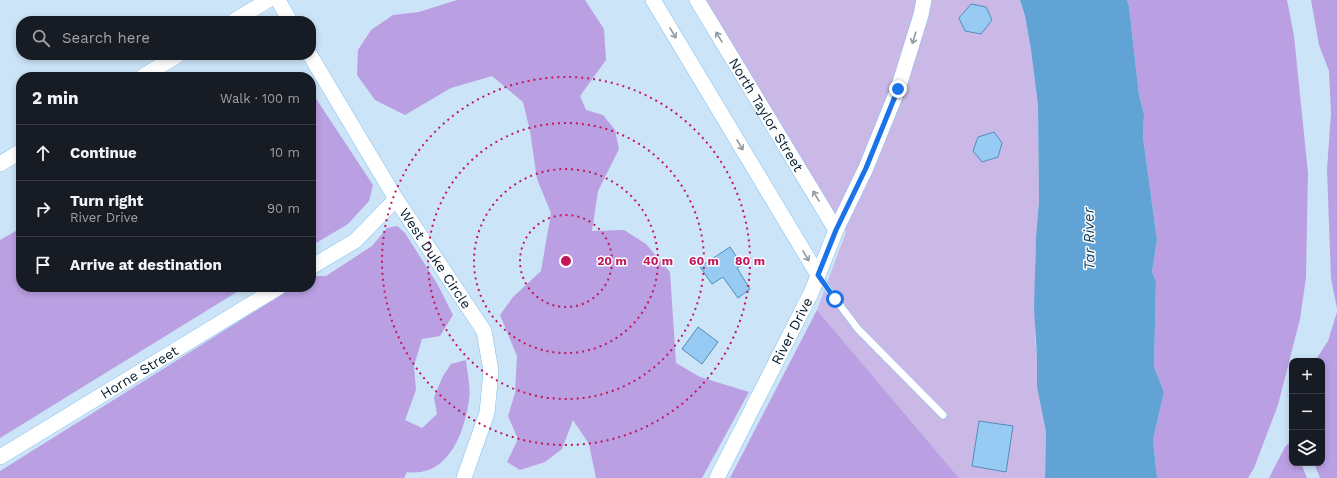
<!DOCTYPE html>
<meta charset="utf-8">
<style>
body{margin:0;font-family:"Work Sans",sans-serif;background:#20242c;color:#f1f3f6}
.controls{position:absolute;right:12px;bottom:12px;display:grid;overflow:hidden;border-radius:8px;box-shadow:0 2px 6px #0003}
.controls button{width:36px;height:36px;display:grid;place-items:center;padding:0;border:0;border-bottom:1px solid #363941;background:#171b24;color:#f1f3f6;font:20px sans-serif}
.stop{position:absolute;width:12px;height:12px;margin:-9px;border:3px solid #1a73e8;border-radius:50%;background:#fff}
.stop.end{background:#1a73e8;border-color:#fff;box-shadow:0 1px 4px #0008}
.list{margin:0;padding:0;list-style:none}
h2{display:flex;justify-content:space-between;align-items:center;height:52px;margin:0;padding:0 16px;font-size:17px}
h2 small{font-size:13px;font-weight:400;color:#9ea1a6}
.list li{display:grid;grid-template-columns:26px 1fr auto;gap:12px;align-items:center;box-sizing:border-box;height:56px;padding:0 16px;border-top:1px solid #363941}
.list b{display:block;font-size:15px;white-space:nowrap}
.list p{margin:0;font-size:13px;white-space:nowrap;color:#9ea1a6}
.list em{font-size:13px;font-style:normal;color:#9ea1a6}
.icon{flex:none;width:22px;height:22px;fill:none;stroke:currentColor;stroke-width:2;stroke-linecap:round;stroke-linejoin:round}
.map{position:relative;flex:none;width:1337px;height:478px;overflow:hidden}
.search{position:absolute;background:#171b24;box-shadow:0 2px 6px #0003;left:16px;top:16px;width:300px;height:44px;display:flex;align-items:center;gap:10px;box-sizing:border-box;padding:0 14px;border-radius:16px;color:#9ea1a6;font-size:15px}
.panel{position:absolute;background:#171b24;box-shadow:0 2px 6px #0003;left:16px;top:72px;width:300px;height:220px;border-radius:16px}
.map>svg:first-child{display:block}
.green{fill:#cab9e6}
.forest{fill:#ba9fe2}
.water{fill:#61a3d4}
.building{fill:#97cbf4;stroke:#518db9}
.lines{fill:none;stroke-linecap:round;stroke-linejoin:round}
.lane-casing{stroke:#83c0ee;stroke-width:8}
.street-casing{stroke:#83c0ee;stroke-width:16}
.lane{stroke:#fff;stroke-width:7}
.street{stroke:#fff;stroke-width:15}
.oneway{stroke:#8e99a0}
.route{stroke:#1a73e8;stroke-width:5}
.ring{fill:none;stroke:#c2185b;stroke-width:2;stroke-dasharray:2 4}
.labels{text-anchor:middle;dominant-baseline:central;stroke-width:3;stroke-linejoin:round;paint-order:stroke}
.street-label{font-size:14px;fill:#031c2d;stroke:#fff}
.water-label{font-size:15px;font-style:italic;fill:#0e4162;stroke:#fff}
.centre{fill:#c2185b;stroke:#fff;stroke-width:2}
.ring-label{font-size:12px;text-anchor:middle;font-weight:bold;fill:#c2185b;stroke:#fff;stroke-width:3;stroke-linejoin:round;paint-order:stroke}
</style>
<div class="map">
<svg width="1337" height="478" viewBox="0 0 1337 478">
<rect width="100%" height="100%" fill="#cce4f8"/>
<!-- green -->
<path class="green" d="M 705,0 L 1020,0 L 1025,16 L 1031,50 L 1038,105 L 1039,202 L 1035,259 L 1035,339 L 1037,357 L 1037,387 L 1046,432 L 1045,478 L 959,478 L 817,310 L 846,232 Z"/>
<!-- forest -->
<g class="forest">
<path d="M 457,0 L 585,0 L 604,29 L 606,60 L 580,96 L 586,110 L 603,115 L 615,130 L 619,149 L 598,191 L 592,231 L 624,230 L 646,244 L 670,272 L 676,363 L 700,377 L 749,392 L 702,478 L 596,478 L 589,444 L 573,420 L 562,449 L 545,462 L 520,470 L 507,462 L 518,439 L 508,416 L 515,393 L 517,356 L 500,315 L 513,297 L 541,271 L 551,213 L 537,179 L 530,131 L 523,102 L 492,76 L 451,88 L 405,115 L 375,100 L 357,75 L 358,50 L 371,30 L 393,15 L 419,12 Z"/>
<path d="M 1127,0 L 1287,0 L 1294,36 L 1308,173 L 1306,277 L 1300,319 L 1278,405 L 1254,468 L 1248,478 L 1157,478 L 1153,440 L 1164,392 L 1154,367 L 1156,281 L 1152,272 L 1157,240 L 1143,137 L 1144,114 L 1139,95 L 1129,6 Z"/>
<path d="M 1311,0 L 1337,0 L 1337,309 L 1331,278 L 1327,170 L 1331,113 L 1329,71 L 1319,45 Z"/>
<path d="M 311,91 L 373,185 L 369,201 L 348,224 L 311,246 Z"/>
<path d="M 397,226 L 405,233 L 438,285 L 453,315 L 440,336 L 422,339 L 414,366 L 416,390 L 405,420 L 422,428 L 437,414 L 434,397 L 443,376 L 451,364 L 466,360 C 467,372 471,387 469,400 C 465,429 450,478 407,472 L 404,478 L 0,478 L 0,471 L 294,287 L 311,287 L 311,276 L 326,276 L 372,246 L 387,228 Z"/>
<path d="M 21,228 L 21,287 L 245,287 L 0,438 L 0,240 Z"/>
<path d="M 817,310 L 959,478 L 730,478 Z"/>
<path d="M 1337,312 L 1337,478 L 1320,478 L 1314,463 L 1322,463 L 1322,361 L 1315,361 L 1328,341 Z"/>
<path d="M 1291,441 L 1292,442 L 1292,463 L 1301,463 L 1307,478 L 1269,478 L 1285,447 Z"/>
</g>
<!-- water -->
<path class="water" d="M 1020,0 L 1127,0 L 1129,6 L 1139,95 L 1144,114 L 1143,137 L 1157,240 L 1152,272 L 1156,281 L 1154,367 L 1164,392 L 1153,440 L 1157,478 L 1045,478 L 1046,432 L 1037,387 L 1037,357 L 1034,309 L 1036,238 L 1039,202 L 1038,105 L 1031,50 L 1025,16 Z"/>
<!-- building -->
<g class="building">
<path d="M 971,4 L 986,7 L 992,20 L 981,34 L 965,31 L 959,18 Z"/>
<path d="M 994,132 L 1002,143 L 998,157 L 982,162 L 973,151 L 978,137 Z"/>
<path d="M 730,247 L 742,265 L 737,268 L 750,289 L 738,298 L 723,277 L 712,284 L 700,267 Z"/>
<path d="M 698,327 L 718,342 L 702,364 L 682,349 Z"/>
<path d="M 979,421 L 1013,426 L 1006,472 L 972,466 Z"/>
</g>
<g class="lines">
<defs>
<path id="lane" d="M 818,276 L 858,329 L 943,415"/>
<g id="street">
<path d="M 278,0 L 290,21"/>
<path d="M 653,0 L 818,275"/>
<path id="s1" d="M 697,0 L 836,230"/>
<path d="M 234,21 L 268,0"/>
<path id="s2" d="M 310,55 L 396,199 L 484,331 L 491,371 L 487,413 L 464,478"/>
<path d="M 142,77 L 178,55"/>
<path d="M 0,164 L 21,151"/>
<path d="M 311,267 L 355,241 L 396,199"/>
<path id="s3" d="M 0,457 L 279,287"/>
<path id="s4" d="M 717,478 L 811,293 L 836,230 L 866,168 L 898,89 L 921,15 L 924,0"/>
</g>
</defs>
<!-- lane casing -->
<use href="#lane" class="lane-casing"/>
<!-- street casing -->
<use href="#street" class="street-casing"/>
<!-- lane -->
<use href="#lane" class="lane"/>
<!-- street -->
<use href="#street" class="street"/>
</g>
<!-- one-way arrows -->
<defs><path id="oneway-shaft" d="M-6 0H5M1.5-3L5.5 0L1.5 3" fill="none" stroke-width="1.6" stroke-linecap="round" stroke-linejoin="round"/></defs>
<g class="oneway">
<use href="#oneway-shaft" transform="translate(673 33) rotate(59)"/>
<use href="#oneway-shaft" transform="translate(719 37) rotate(-121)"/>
<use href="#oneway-shaft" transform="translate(914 38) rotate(107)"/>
<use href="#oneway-shaft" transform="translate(740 145) rotate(59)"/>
<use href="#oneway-shaft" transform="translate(816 196) rotate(-121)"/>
<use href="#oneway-shaft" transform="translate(806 256) rotate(59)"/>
</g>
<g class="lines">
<!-- route -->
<path class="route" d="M 835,299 L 818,275 L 836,230 L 866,168 L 898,89"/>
</g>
<!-- distance rings -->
<g class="ring">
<circle cx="566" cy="261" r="46"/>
<circle cx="566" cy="261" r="92"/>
<circle cx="566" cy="261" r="138"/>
<circle cx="566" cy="261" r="184"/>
</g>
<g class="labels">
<!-- street labels -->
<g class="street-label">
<text stroke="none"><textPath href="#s1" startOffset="134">North Taylor Street</textPath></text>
<text stroke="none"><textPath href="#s2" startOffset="239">West Duke Circle</textPath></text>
<text stroke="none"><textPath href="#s4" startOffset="165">River Drive</textPath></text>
<text stroke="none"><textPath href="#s3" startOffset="163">Horne Street</textPath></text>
</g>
<!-- water labels -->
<g class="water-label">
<text transform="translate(1089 239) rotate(-91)">Tar River</text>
</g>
</g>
<circle cx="566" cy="261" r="6" class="centre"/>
<g class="ring-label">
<text x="612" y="265">20 m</text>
<text x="658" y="265">40 m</text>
<text x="704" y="265">60 m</text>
<text x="750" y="265">80 m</text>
</g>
</svg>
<div class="controls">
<button>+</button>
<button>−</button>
<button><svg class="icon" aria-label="layers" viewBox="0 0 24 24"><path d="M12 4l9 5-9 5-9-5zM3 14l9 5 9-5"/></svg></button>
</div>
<div class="stop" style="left:835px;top:299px"></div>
<div class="stop end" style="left:898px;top:89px"></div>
<div class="search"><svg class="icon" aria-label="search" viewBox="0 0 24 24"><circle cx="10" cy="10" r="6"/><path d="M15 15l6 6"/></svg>Search here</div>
<section class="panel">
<h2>2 min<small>Walk · 100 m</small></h2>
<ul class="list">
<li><svg class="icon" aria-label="ahead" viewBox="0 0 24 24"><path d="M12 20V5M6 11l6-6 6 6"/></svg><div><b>Continue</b></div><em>10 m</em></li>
<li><svg class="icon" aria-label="right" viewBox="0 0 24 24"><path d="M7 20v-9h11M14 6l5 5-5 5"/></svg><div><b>Turn right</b><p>River Drive</p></div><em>90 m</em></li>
<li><svg class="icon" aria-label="arrive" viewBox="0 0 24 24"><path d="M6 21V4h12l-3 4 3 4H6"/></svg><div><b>Arrive at destination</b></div></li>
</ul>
</section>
</div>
